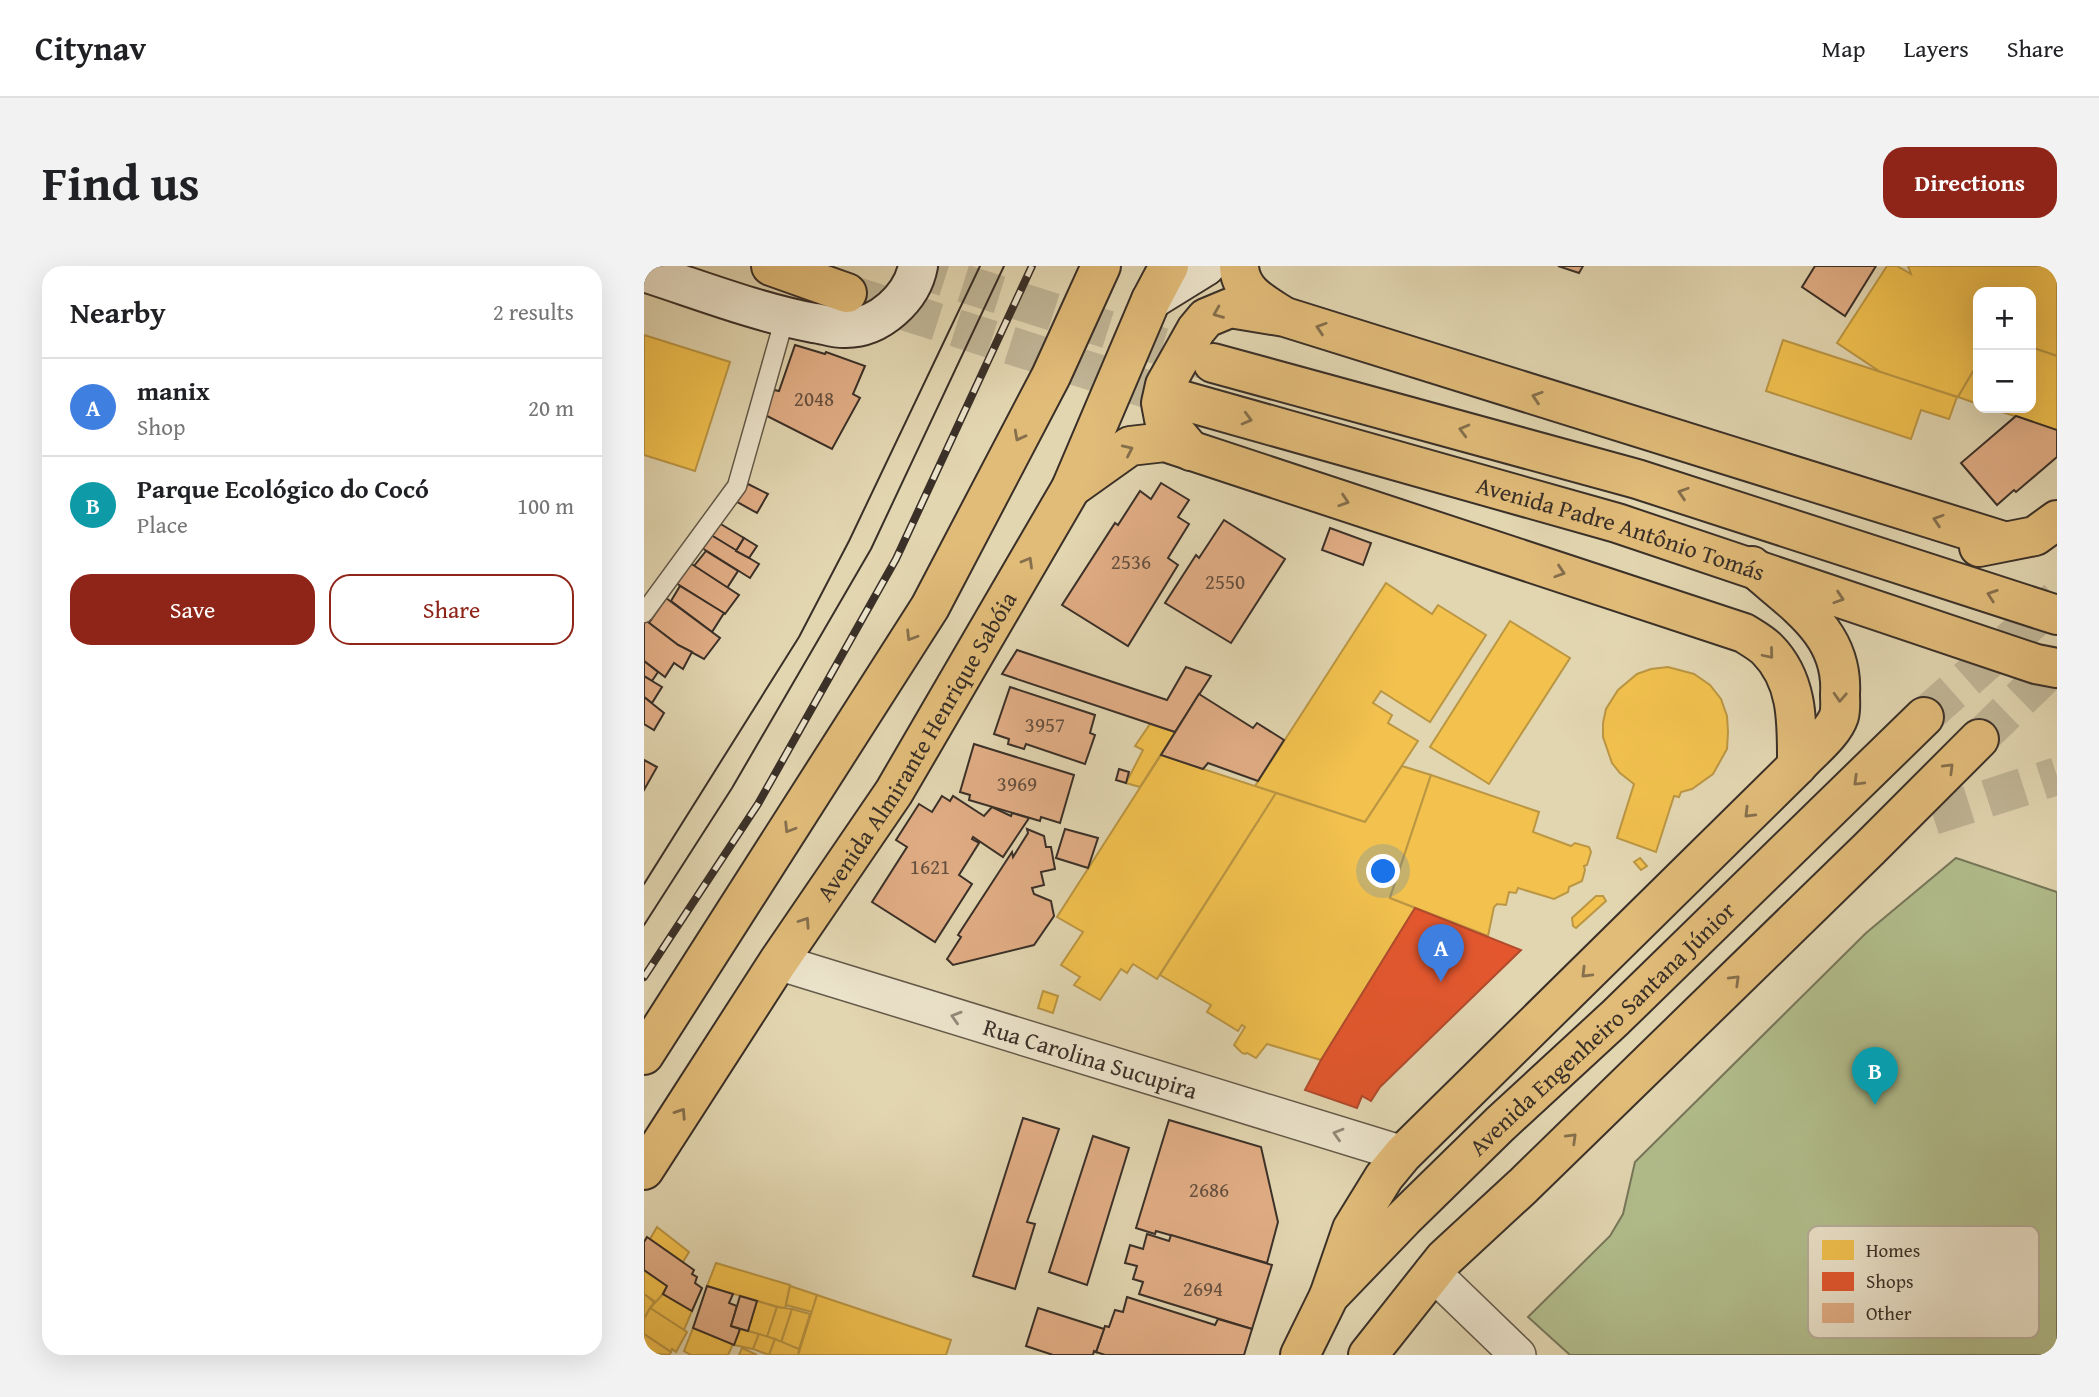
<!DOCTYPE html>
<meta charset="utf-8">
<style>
body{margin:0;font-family:"Gentium Book Plus",serif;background:#f2f2f2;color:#202124}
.controls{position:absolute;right:21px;top:21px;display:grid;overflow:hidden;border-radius:14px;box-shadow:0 7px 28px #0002}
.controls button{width:63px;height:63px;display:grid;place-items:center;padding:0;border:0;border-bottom:2px solid #e0e0e0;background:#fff;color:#202124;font:35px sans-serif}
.you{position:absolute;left:740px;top:606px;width:24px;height:24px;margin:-18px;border:5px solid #fff;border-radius:50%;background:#1a73e8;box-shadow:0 0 0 10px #1a73e833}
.badge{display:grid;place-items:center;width:46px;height:46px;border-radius:50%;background:#8f2418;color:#fff;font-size:23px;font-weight:700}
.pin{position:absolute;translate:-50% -58px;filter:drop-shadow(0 2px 4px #0008)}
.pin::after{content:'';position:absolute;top:37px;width:24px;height:21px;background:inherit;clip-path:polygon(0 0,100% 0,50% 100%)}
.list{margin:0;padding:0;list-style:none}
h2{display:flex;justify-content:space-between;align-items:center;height:91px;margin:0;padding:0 28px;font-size:30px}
h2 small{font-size:23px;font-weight:400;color:#757577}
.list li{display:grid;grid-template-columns:46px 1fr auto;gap:21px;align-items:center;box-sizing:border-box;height:98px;padding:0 28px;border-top:2px solid #e0e0e0}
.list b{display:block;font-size:26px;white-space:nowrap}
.list p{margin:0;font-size:23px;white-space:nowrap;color:#757577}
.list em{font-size:23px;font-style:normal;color:#757577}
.actions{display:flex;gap:14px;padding:21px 28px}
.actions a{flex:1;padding:16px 0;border:2px solid #8f2418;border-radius:21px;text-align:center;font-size:24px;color:#8f2418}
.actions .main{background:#8f2418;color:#fff}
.map{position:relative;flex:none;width:1413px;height:1089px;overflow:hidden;border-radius:21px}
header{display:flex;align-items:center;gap:42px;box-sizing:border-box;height:98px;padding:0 35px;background:#fff;border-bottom:2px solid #e0e0e0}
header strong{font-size:33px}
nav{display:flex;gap:38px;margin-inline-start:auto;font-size:24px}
.intro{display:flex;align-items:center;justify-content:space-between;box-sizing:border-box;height:168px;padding:0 42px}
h1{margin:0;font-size:49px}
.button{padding:18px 32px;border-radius:21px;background:#8f2418;color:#fff;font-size:24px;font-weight:700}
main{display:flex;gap:42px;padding:0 42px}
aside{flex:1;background:#fff;border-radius:21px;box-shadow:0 7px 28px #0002}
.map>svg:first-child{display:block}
.green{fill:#b2be8d;stroke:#76775a;stroke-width:2}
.homes{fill:#f2c14e;stroke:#bb9643;stroke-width:2}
.shops{fill:#e4572e;stroke:#b14b2c;stroke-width:2}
.building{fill:#e1ad85;stroke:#3a3028;stroke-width:2}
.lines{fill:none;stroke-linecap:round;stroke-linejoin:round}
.primary-tunnel{stroke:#c0b596;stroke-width:38;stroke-dasharray:38 19;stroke-linecap:butt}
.lane-casing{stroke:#645a4a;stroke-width:21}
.street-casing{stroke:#645a4a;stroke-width:38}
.secondary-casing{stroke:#3a3028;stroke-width:42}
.primary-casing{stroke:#3a3028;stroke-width:42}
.highway-casing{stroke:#3a3028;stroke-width:42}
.lane{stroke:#ece4cc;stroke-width:18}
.street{stroke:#ece4cc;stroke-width:35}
.secondary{stroke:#ece4cc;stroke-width:38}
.primary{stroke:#e1bb78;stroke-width:38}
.highway{stroke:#e1bb78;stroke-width:38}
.tram{stroke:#3a3028;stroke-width:2}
.rail-casing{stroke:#3a3028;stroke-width:8}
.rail{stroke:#ece4cc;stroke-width:5;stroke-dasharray:16;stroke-linecap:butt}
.oneway{stroke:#856f4c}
.oneway2{stroke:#938a7a}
.labels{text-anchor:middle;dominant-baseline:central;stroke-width:7;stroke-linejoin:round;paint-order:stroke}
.number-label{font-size:21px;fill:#644f3f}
.street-label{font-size:24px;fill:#3a3028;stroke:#ece4cc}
.key{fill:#ece4cc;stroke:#b7ae9b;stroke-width:2}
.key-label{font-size:19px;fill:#3a3028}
</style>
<header>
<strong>Citynav</strong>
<nav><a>Map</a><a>Layers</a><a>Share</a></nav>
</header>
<div class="intro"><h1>Find us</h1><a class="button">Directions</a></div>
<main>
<aside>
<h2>Nearby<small>2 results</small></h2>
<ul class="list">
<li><span class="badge" style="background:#3f7fe0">A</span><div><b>manix</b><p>Shop</p></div><em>20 m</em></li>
<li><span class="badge" style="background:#0f9aa8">B</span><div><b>Parque Ecológico do Cocó</b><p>Place</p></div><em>100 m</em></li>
</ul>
<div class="actions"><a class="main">Save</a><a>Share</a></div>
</aside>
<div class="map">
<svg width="1413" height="1089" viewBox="0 0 1413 1089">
<rect width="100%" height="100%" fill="#e2d6b1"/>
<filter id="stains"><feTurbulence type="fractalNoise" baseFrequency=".00286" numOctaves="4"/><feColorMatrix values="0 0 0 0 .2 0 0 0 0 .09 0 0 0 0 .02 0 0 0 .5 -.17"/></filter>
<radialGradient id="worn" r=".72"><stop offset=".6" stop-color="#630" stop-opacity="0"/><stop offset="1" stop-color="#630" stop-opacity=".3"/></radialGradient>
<!-- green -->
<path class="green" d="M 1312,592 L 1413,626 L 1413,1089 L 926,1089 L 884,1051 L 966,970 L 979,948 L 991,896 L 1222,667 Z"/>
<!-- homes -->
<g class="homes">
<path d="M 1243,0 L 1253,0 L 1267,8 L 1264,0 L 1413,0 L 1413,90 L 1387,81 L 1387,26 L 1334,26 L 1334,97 L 1314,131 L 1238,107 L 1193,77 Z"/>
<path d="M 0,69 L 86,96 L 51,205 L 0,189 Z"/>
<path d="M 1139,74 L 1313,131 L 1305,153 L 1277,144 L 1267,173 L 1122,125 Z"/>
<path d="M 1387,81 L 1413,90 L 1413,164 L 1346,142 L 1387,142 Z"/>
<path d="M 1334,97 L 1334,138 L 1314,131 Z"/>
<path d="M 742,317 L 788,348 L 794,339 L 842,369 L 786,456 L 737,425 L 729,437 L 748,449 L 744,457 L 774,475 L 721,556 L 611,520 Z"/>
<path d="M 866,355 L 926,392 L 845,518 L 786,481 Z"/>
<path d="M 1024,401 L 1050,408 L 1066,419 L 1077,433 L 1083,450 L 1084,466 L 1083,483 L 1069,508 L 1048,523 L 1037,526 L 1035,531 L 1030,530 L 1012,586 L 973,572 L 990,518 L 976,507 L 968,497 L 959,471 L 959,457 L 962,443 L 974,424 L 993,408 L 1007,403 Z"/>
<path d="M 506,458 L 531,466 L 496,521 L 482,517 L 499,484 L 491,480 Z"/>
<path d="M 517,489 L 632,527 L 513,713 L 489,698 L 483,707 L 477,703 L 456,734 L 430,719 L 436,711 L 417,699 L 439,666 L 413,651 Z"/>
<path d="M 758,500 L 787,509 L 746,632 L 771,642 L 677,794 L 623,778 L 612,792 L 603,787 L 601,788 L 598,787 L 590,779 L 601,761 L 598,759 L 594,765 L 563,746 L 567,739 L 516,709 L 632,527 L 721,556 Z"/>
<path d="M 787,509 L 895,546 L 889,566 L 927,580 L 931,577 L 945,581 L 947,586 L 943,599 L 940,600 L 941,604 L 938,615 L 925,621 L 924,626 L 910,633 L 874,622 L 872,627 L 865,626 L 862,639 L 853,638 L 850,641 L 844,670 L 746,632 Z"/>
<path d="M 996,592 L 1003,600 L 997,604 L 990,596 Z"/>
<path d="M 952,630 L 959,630 L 962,635 L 932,662 L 929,660 L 928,652 Z"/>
<path d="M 399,725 L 414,730 L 409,747 L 394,742 Z"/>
<path d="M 13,961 L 45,986 L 39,996 L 6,973 Z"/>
<path d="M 72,997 L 146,1019 L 141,1043 L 63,1020 Z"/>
<path d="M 0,1004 L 23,1020 L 13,1037 L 0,1028 Z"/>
<path d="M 146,1020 L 173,1029 L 168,1046 L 142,1039 Z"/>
<path d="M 0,1028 L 10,1036 L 0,1053 Z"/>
<path d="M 19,1028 L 48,1045 L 40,1064 L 6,1042 Z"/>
<path d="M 173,1029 L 307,1074 L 302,1089 L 154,1089 Z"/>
<path d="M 113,1035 L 133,1041 L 123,1071 L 104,1065 Z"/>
<path d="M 133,1041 L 148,1043 L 137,1076 L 123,1071 Z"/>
<path d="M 6,1042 L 43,1066 L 32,1086 L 28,1083 L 27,1086 L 0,1068 L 0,1053 Z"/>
<path d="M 148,1043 L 166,1048 L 155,1083 L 137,1077 Z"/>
<path d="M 49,1062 L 89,1078 L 84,1089 L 47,1089 L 40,1085 Z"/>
<path d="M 96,1063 L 115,1068 L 109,1083 L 90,1079 Z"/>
<path d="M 0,1068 L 27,1086 L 25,1089 L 0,1087 Z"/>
<path d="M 115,1068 L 131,1073 L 125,1089 L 109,1083 Z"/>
<path d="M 131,1073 L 155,1083 L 154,1089 L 125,1089 Z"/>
<path d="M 98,1082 L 113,1089 L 95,1089 Z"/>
</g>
<!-- shops -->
<path class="shops" d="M 771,642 L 877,684 L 736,821 L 727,835 L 718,830 L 713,842 L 661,824 L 677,794 Z"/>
<!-- building -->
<g class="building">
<path d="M 914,0 L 939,0 L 935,7 Z"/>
<path d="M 1171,0 L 1232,0 L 1201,50 L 1158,21 Z"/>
<path d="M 151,79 L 181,88 L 182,86 L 221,100 L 209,128 L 216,132 L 188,183 L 121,149 L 130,124 L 135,125 Z"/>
<path d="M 1372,150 L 1413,164 L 1413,191 L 1372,226 L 1370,224 L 1353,239 L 1317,197 Z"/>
<path d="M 517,217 L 545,234 L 534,251 L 545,258 L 524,292 L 534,299 L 484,380 L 418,339 L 471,257 L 474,259 L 496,225 L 507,233 Z"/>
<path d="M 104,218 L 124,228 L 113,247 L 93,236 Z"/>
<path d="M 580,254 L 641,293 L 587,377 L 521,337 L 552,289 L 555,292 Z"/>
<path d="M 75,257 L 100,272 L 92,285 L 67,269 Z"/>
<path d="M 686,262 L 727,277 L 719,299 L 678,284 Z"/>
<path d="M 67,269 L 115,298 L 106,312 L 58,282 Z"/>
<path d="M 100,272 L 113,280 L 105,292 L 92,285 Z"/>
<path d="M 62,285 L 94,305 L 83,322 L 50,300 Z"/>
<path d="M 46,297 L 95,329 L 81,348 L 32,317 Z"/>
<path d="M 36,320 L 80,347 L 68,366 L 27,335 Z"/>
<path d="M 22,332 L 76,372 L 60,393 L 34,379 L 5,357 Z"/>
<path d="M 0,353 L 34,379 L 48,386 L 39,403 L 30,397 L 21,411 L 0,395 Z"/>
<path d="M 373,384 L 523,434 L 542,401 L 567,410 L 531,466 L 358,408 Z"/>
<path d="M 0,395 L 14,406 L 8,415 L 0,410 Z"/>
<path d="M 0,410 L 18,421 L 8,437 L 0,431 Z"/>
<path d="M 366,421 L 451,449 L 446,467 L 451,469 L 441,498 L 382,478 L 380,483 L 364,478 L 365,473 L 350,468 Z"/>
<path d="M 555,428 L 609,462 L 613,457 L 640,474 L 614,515 L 564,497 L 559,503 L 517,489 Z"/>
<path d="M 0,431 L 20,447 L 10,464 L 0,458 Z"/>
<path d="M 330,478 L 430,509 L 416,557 L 397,551 L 396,555 L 325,534 L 326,529 L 316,526 Z"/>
<path d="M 0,494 L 13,501 L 0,524 Z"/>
<path d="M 475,503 L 485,506 L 482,517 L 472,514 Z"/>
<path d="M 298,530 L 306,535 L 309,530 L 340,550 L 348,541 L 367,550 L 368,547 L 385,552 L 359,591 L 329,571 L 328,573 L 335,577 L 315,609 L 328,618 L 291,676 L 228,636 L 263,581 L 252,574 L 275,538 L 288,546 Z"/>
<path d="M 383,563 L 400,570 L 402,581 L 407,581 L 411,603 L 397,606 L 400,619 L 388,622 L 390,628 L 407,635 L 410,650 L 390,679 L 309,699 L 303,693 L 317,671 L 314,669 L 368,586 L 369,591 L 384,567 Z"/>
<path d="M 421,563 L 454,572 L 444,602 L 412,592 Z"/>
<path d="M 379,852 L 415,863 L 383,956 L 391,958 L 371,1023 L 329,1010 Z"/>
<path d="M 525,854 L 617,881 L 634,956 L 623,997 L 512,965 L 511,968 L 492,962 Z"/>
<path d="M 449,870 L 485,882 L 443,1019 L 405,1006 Z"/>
<path d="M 503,968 L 525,975 L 527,969 L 628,999 L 608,1063 L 495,1028 L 499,1016 L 489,1013 L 493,1000 L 481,997 L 486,979 L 499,983 Z"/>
<path d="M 3,971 L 50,1004 L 48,1008 L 53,1011 L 51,1017 L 58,1022 L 48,1045 L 19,1028 L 23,1020 L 0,1004 L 0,976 Z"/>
<path d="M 63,1020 L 89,1028 L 85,1037 L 93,1040 L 87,1060 L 96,1063 L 90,1079 L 49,1062 Z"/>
<path d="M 96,1030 L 113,1035 L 104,1065 L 87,1060 Z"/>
<path d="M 483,1031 L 571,1059 L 574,1053 L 608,1063 L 600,1089 L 461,1089 L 452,1086 L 461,1060 L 465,1061 L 471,1044 L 479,1046 Z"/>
<path d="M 394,1042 L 460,1063 L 452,1086 L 450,1085 L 449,1089 L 409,1089 L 382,1080 Z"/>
</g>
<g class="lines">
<!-- primary-tunnel -->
<g class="primary-tunnel">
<path d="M 265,0 L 569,97"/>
<path d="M 203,27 L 537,134"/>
<path d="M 1280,451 L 1413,333"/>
<path d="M 1335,473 L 1413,397"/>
<path d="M 1289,550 L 1413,510"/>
</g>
<defs>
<path id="lane" d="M 0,347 L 93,220 L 141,51"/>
<g id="street">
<path id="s1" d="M 134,696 L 759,888"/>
<path d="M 788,1006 L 874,1089"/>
</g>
<g id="secondary">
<path d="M 0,6 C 56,24 112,46 170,57 C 180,58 192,63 202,62 C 235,62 268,32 274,0"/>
<path d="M 507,34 L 562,0"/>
</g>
<g id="primary">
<path d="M 127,0 L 203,27"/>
<path d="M 595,0 C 596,26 619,37 639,50"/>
<path d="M 569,97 L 993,213 L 1413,349"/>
<path id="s2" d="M 537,134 L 973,257 L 1392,398 L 1413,402"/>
<path d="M 547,185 L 520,153 L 517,137 L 521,119 L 552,64 L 562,52 L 586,42 L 641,51 L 1359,275"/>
<path d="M 1335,281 L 1391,270 L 1413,254"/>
<path d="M 685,1030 L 708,963 L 740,911 L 759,888 L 1153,500 C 1166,485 1189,468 1195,450 C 1197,443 1196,435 1196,428 C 1200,366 1149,337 1108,300"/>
<path id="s3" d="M 656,1089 L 685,1030 L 760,952 L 856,858 L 971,752 L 1280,451"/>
<path d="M 724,1089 L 800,993 L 879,920 L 1226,582 L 1335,473"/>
</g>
<g id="highway">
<path d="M 427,222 L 486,180 L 521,176 L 1100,367 C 1108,372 1117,377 1123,383 C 1155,415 1153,458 1153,500"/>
<path d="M 0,789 L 286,341 L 407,110 L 457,0"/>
<path id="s4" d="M 0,904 L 134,696 L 250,526 L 427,222 L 507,34 L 525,0"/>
</g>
</defs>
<!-- lane casing -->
<use href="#lane" class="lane-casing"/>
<!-- street casing -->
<use href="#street" class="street-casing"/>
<!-- secondary casing -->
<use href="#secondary" class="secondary-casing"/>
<!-- primary casing -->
<use href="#primary" class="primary-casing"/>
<!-- highway casing -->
<use href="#highway" class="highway-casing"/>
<!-- lane -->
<use href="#lane" class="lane"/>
<!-- street -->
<use href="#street" class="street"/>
<!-- secondary -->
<use href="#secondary" class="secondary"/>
<!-- primary -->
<use href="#primary" class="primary"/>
<!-- highway -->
<use href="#highway" class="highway"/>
<!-- tram -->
<g class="tram">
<path d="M 0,618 L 155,371 L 205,275 L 336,0"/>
<path d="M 0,659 L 88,522 L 227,283 L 360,0"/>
</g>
<defs>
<path id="rail" d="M 0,711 L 114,538 L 252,293 L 388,0"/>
</defs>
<!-- rail casing -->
<use href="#rail" class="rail-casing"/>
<!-- rail -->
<use href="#rail" class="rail"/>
</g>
<!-- one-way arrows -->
<defs><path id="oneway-chevron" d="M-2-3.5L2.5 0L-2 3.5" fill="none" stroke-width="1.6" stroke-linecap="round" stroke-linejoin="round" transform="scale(1.75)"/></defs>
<g class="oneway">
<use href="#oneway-chevron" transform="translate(574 47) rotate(158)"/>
<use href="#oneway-chevron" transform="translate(677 62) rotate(-162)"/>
<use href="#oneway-chevron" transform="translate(893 131) rotate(-162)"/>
<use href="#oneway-chevron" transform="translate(603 153) rotate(15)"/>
<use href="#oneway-chevron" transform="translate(820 164) rotate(-165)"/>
<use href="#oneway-chevron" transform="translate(375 170) rotate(118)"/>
<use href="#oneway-chevron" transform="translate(484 184) rotate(-25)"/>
<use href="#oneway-chevron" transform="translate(1039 227) rotate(-162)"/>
<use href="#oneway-chevron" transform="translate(700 235) rotate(18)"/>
<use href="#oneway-chevron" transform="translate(1294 254) rotate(-162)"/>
<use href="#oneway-chevron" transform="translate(384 296) rotate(-60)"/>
<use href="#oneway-chevron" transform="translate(916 306) rotate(18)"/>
<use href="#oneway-chevron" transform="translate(1348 329) rotate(-161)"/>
<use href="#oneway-chevron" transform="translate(1195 332) rotate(18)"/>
<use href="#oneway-chevron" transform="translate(267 370) rotate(122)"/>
<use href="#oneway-chevron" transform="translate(1125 388) rotate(50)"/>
<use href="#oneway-chevron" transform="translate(1196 431) rotate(93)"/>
<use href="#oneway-chevron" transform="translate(1305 502) rotate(-45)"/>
<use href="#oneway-chevron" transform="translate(1214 515) rotate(136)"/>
<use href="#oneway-chevron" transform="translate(1105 547) rotate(135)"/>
<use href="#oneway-chevron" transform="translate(145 562) rotate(122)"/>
<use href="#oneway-chevron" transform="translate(161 656) rotate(-56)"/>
<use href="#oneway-chevron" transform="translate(942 707) rotate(135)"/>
<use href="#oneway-chevron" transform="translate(1091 714) rotate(-44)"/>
<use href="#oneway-chevron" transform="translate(37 847) rotate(-57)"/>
<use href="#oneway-chevron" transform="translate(928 872) rotate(-44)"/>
</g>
<g class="oneway2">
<use href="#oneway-chevron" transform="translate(312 751) rotate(-163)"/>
<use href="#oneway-chevron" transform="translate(694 868) rotate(-163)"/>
</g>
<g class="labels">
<!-- number labels -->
<g class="number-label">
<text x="170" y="132">2048</text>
<text x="487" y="295">2536</text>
<text x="581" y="315">2550</text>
<text x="401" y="458">3957</text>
<text x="373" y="517">3969</text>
<text x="286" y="600">1621</text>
<text x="565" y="923">2686</text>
<text x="559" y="1022">2694</text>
</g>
<!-- street labels -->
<g class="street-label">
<text stroke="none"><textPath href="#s2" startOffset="458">Avenida Padre Antônio Tomás</textPath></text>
<text stroke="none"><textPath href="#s4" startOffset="504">Avenida Almirante Henrique Sabóia</textPath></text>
<text stroke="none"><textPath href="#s3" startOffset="448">Avenida Engenheiro Santana Júnior</textPath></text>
<text stroke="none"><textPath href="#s1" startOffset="327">Rua Carolina Sucupira</textPath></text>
</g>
</g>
<!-- legend -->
<rect x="1164" y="960" width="231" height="112" rx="10" class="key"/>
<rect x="1178" y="974" width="32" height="20" fill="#f2c14e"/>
<rect x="1178" y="1006" width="32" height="19" fill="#e4572e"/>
<rect x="1178" y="1037" width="32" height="20" fill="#e1ad85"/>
<g class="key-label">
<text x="1222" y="991">Homes</text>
<text x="1222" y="1022">Shops</text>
<text x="1222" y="1054">Other</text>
</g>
<rect width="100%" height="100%" filter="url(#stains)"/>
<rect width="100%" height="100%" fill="url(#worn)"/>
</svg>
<div class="controls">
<button>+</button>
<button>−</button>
</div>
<div class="you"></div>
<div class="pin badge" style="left:797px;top:716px;background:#3f7fe0">A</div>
<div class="pin badge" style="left:1231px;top:839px;background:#0f9aa8">B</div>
</div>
</main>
